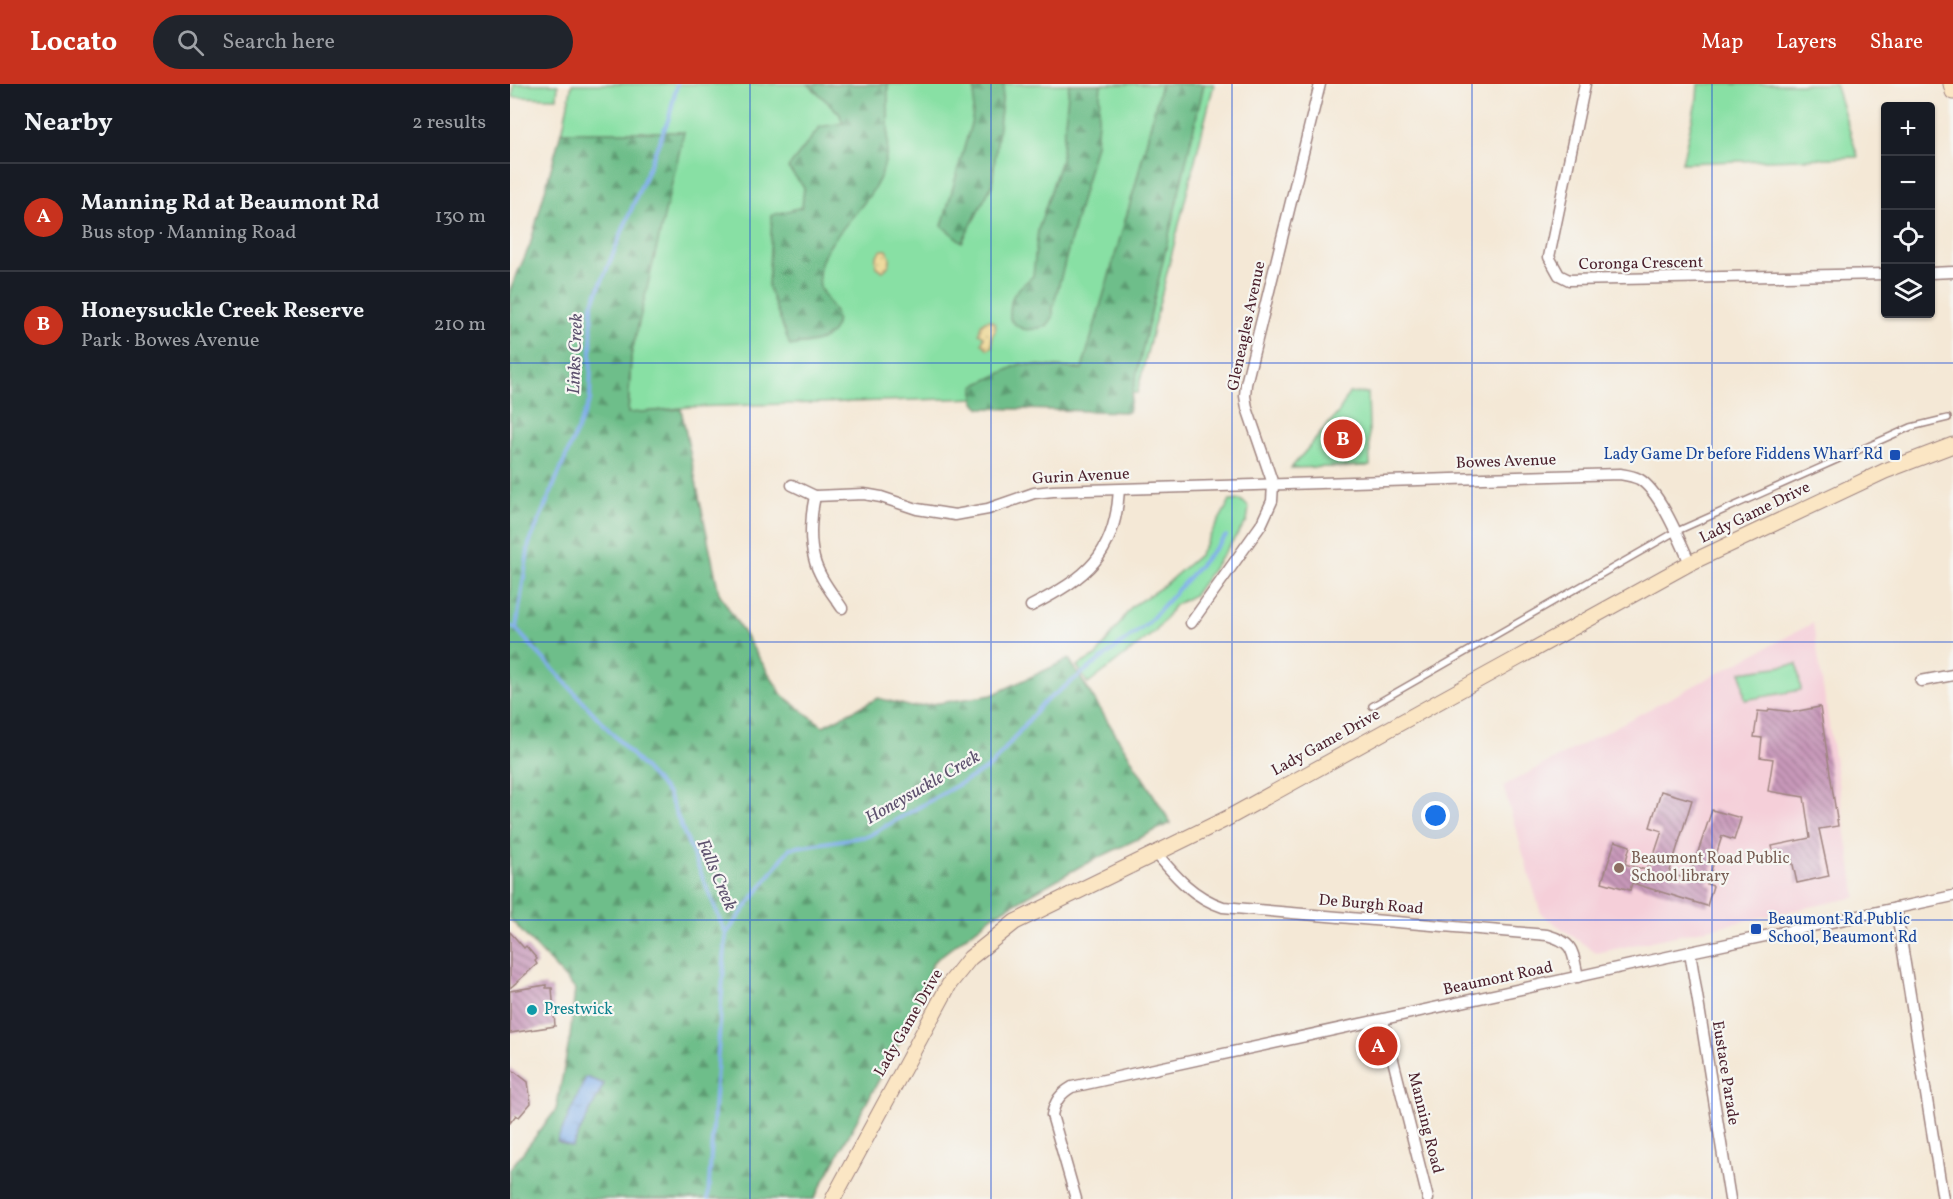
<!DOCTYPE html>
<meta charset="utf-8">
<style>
body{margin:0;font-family:Vollkorn,serif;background:#20242c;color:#f1f3f6}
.controls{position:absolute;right:18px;top:18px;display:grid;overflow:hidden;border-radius:6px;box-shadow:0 2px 4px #0004}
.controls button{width:54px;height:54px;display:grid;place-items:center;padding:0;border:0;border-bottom:2px solid #363941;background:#171b24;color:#f1f3f6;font:30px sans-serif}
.you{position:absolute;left:926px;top:732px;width:21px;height:21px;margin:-15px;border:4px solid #fff;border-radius:50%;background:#1a73e8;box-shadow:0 0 0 9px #1a73e833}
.badge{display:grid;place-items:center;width:39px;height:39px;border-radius:50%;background:#c8321e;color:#fff;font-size:20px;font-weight:700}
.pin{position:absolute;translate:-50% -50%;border:3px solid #fff;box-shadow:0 2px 6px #0006}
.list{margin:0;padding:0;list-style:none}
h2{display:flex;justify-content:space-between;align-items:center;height:78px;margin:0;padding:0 24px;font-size:26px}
h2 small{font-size:20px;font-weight:400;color:#9ea1a6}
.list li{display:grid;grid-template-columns:39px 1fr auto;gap:18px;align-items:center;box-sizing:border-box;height:108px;padding:0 24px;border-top:2px solid #363941}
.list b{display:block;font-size:22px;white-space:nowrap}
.list p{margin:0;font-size:20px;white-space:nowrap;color:#9ea1a6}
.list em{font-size:20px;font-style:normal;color:#9ea1a6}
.icon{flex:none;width:33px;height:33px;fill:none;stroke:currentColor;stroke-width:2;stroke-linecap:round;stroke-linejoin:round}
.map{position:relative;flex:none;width:1443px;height:1115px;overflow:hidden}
header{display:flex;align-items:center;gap:36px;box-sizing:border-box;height:84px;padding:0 30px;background:#c8321e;color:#fff}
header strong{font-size:28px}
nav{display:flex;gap:33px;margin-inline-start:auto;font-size:21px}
.search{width:420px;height:54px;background:#20242c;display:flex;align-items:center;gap:15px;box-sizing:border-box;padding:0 21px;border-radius:33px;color:#9ea1a6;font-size:22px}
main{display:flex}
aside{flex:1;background:#171b24}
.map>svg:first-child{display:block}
.built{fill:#f5cfd9}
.green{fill:#88e0a4;stroke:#698068;stroke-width:1.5}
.forest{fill:url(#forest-firs);stroke:#5c6e5a;stroke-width:1.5}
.sand{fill:url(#sand-dots);stroke:#9c7c64;stroke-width:1.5}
.water{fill:url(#water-ripples);stroke:#65678a;stroke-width:1.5}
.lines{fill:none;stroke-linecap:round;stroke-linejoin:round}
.stream{stroke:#80afea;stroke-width:4}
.building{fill:url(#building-back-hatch)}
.lane-casing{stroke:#9f8480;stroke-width:8}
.street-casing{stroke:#9f8480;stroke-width:13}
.secondary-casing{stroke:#9f8480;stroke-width:17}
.lane{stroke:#fff;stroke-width:5}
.street{stroke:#fff;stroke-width:10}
.secondary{stroke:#fbe6c4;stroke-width:15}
.grid{fill:none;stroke:#1d4ed8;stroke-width:1.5;stroke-opacity:0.55}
.transit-dot{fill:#1a4fb4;stroke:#f6f6f2;stroke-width:2}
.education-dot{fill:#8d6e63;stroke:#f6f6f2;stroke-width:2}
.culture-dot{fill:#0f9aa8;stroke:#f6f6f2;stroke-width:2}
.labels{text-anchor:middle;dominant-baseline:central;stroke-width:4.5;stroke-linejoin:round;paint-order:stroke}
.street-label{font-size:16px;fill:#4a1f2b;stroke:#f6f6f2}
.transit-label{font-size:16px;fill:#164399;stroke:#f6f6f2;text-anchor:end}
.education-label{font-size:16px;fill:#785e54;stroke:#f6f6f2;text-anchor:start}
.culture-label{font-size:16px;fill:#0d838f;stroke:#f6f6f2;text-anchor:start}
.water-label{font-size:18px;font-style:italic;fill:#5d516e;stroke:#f6f6f2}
</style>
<header>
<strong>Locato</strong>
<div class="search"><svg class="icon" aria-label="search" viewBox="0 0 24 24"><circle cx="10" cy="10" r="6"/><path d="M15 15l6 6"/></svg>Search here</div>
<nav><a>Map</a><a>Layers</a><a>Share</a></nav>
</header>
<main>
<aside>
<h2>Nearby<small>2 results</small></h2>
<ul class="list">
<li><span class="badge">A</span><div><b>Manning Rd at Beaumont Rd</b><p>Bus stop · Manning Road</p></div><em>130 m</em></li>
<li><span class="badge">B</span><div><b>Honeysuckle Creek Reserve</b><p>Park · Bowes Avenue</p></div><em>210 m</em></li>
</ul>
</aside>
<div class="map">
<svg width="1443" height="1115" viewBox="0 0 1443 1115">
<defs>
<pattern id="forest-firs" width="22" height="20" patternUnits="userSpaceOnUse" patternTransform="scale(1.5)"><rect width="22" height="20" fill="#6ebe8a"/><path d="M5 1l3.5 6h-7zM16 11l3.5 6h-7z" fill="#5c9a71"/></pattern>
<pattern id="sand-dots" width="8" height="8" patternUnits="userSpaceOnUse" patternTransform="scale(1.5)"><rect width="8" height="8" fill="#eeda9e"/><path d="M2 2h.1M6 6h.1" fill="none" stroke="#cebb88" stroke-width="1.8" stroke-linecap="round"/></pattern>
<pattern id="water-ripples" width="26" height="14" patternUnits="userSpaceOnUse" patternTransform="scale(1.5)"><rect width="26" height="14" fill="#80afea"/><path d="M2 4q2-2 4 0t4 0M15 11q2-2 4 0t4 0" fill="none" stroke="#6b8ebe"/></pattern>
<pattern id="building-back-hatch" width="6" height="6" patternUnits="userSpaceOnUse" patternTransform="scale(1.5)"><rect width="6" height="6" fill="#c798b9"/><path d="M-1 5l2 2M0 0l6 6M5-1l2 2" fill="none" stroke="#a47b97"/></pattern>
</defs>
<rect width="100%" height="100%" fill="#f6f6f2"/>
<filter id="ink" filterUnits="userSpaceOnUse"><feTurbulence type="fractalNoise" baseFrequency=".0167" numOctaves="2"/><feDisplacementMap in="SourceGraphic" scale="12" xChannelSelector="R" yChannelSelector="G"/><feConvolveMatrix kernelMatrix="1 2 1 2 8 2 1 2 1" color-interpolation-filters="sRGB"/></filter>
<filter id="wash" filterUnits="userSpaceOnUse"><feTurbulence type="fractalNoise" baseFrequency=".008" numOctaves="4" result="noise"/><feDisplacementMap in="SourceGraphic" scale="24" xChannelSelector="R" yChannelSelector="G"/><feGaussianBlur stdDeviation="1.35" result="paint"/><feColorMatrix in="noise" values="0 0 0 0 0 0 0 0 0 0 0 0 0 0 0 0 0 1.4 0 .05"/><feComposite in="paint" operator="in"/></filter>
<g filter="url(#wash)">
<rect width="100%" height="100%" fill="#f4e8d6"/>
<!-- built -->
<path class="built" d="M 1303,539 L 1346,813 L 1086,869 L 1031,830 L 993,702 Z"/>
<!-- green -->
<g class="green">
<path d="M 4,0 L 48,0 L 47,14 L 3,13 Z"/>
<path d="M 62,0 L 704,0 L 627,309 L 179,323 L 118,330 L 121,272 L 51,54 Z"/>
<path d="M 1188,0 L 1325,0 L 1348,73 L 1172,79 L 1187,14 Z"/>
<path d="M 839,309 L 858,309 L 860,382 L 781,384 L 829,328 Z"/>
<path d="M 730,416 L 735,419 L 739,424 L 737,437 L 684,511 L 665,521 L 646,547 L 578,600 L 567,582 L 587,571 L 622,522 L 652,503 L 689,471 L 720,417 Z"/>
<path d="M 1287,580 L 1291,606 L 1235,616 L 1231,588 Z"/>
</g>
<!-- forest -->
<g class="forest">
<path d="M 298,0 L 378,0 C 377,30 382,63 371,91 C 359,122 316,154 310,183 C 309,188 309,197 310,202 C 313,216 332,227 325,243 C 317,260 295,259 280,262 L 258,202 L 262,131 L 292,123 L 294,103 L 278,84 L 310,43 L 333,39 L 329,29 Z"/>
<path d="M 465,0 L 494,0 L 482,101 L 452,158 L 432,142 L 462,36 Z"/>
<path d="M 559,0 L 591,0 L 586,60 L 543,223 L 543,233 L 537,242 C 520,246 513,250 500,235 C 500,208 504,209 523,192 L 528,146 L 551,76 Z"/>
<path d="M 651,0 L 694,0 L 618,328 L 471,324 L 464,318 L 464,302 L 510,280 L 572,285 L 626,99 Z"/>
<path d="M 51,48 L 174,48 L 121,272 L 118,329 L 171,325 L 209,509 L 272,611 L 313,642 L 368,614 L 402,623 L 482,611 L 559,575 L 661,739 L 569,783 L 484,831 L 423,878 L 405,930 L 304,1115 L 0,1115 L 0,1085 L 46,1026 L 60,953 L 65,905 L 0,835 L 0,206 L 20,161 Z"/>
</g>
<!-- sand -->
<g class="sand">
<path d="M 372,166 L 377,166 C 382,175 381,181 373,187 L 366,183 C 365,175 365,171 372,166 Z"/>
<path d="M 480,236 L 485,239 C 487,244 486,247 482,251 L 482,262 L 478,265 L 472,259 L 474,252 L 469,249 L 471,241 L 475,237 Z"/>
</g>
<!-- water -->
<path class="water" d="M 76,993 L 94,1000 L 62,1063 L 47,1057 Z"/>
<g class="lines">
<!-- stream -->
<g class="stream">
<path d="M 0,542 L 6,545 L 158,710 L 216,850 L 198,1115"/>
<path d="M 6,545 L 19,460 L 80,316 L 82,221 L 159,34 L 167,0"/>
<path d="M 216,850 L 280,764 L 358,752 L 481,682 L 532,620 L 637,540 L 716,452"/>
</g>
</g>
<g id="blocks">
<!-- building -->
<g class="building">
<path d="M 1310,623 L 1328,742 L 1309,745 L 1319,792 L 1287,799 L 1282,776 L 1266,779 L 1262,762 L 1300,754 L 1294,713 L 1258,707 L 1263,675 L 1250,673 L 1252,654 L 1244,653 L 1248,627 L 1258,628 L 1259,625 L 1283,628 Z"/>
<path d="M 1151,707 L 1182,716 L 1159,790 L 1179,795 L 1202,726 L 1231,734 L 1224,756 L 1212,752 L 1197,800 L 1203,802 L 1197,822 L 1122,799 L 1120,806 L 1092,798 L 1105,757 L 1120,762 L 1115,780 L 1136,786 L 1137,782 L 1140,783 L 1152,747 L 1140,743 Z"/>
<path d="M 0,848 L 14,864 L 16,862 L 27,875 L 25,877 L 27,880 L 0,904 Z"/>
<path d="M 36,901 L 36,904 L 42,904 L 45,942 L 0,949 L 0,907 Z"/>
<path d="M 0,984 L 18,998 L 21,1019 L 9,1033 L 6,1031 L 0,1039 Z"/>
</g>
</g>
</g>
<g filter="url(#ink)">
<use href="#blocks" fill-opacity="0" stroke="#9f8480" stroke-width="1.5"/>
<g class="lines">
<defs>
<path id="lane" d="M 862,622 L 1165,448 L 1401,343 L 1438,334"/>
<g id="street">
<path d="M 1075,0 L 1039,173 L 1049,191 L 1059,196 L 1376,190"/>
<path d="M 1420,189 L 1443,188"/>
<path d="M 282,401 L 305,412 L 354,410 L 371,413 L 407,425 L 445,431 L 478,425 L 524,409 L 543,407 L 1110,390 C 1116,391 1123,392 1129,395 C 1150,407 1170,457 1180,479"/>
<path d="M 305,412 C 301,430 299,456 304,474 C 308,492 322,509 332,524"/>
<path d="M 521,522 C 577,493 605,472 609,406"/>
<path d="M 681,539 L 751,441 L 762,417 L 763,400 L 737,324 L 735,312 L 736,300 L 810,0"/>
<path d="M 1411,597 L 1443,591"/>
<path d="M 646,769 C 666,793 683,813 713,823 L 1037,851 C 1065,859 1062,867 1068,893"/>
<path d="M 1386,824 L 1433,1115"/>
<path d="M 1180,868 L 1220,1115"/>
<path d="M 873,936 L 918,1115"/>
<path d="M 566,1115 L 542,1031 C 545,1017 550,1010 562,1003 L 1180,868 L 1443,812"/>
</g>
<g id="secondary">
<path d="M 1441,0 L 1443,8"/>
<path d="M 323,1115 L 440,899 L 460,874 L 505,838 L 716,735 L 1180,479 L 1375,387 L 1443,361"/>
</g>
</defs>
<!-- lane casing -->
<use href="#lane" class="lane-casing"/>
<!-- street casing -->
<use href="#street" class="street-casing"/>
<!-- secondary casing -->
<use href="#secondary" class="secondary-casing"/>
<!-- lane -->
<use href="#lane" class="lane"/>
<!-- street -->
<use href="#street" class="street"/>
<!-- secondary -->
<use href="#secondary" class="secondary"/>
</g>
</g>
<!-- grid -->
<path class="grid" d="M 240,0 L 240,1115M 481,0 L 481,1115M 722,0 L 722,1115M 962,0 L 962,1115M 1202,0 L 1202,1115M 0,279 L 1443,279M 0,558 L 1443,558M 0,836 L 1443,836"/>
<!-- markers -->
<g class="transit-dot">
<rect x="1379" y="365" width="12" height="12" rx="3"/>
<rect x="1240" y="839" width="12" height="12" rx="3"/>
</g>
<circle class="education-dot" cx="1109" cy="784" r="6"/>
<circle class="culture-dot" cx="22" cy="926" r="6"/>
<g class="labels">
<!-- street labels -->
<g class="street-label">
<text transform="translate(1131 180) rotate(-1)">Coronga Crescent</text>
<text transform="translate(737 242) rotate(-78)">Gleneagles Avenue</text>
<text transform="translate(996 378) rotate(-2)">Bowes Avenue</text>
<text transform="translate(571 393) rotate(-3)">Gurin Avenue</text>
<text transform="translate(1245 429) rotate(-26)">Lady Game Drive</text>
<text transform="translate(816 659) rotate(-29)">Lady Game Drive</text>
<text transform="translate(861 821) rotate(5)">De Burgh Road</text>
<text transform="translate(988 895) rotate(-12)">Beaumont Road</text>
<text transform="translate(399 939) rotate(-60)">Lady Game Drive</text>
<text transform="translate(1215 989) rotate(81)">Eustace Parade</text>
<text transform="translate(915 1039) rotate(76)">Manning Road</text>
</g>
<!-- transit labels -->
<g class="transit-label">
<text x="1373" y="371">Lady Game Dr before Fiddens Wharf Rd</text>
<text x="1258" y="836" text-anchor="start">Beaumont Rd Public<tspan x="1258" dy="18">School, Beaumont Rd</tspan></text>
</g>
<!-- education labels -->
<g class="education-label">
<text x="1121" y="775">Beaumont Road Public<tspan x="1121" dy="18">School library</tspan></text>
</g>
<!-- culture labels -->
<g class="culture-label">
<text x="34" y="926">Prestwick</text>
</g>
<!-- water labels -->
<g class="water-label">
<text transform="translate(66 270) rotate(-88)">Links Creek</text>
<text transform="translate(413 704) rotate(-30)">Honeysuckle Creek</text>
<text transform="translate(206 791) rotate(67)">Falls Creek</text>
</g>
</g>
</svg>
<div class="controls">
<button>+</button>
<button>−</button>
<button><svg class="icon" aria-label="locate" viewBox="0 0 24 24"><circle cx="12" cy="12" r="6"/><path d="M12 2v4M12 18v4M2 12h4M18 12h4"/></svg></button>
<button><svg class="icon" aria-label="layers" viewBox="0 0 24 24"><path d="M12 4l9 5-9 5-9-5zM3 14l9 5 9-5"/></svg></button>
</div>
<div class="you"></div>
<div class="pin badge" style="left:868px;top:962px">A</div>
<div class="pin badge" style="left:833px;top:355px">B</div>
</div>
</main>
